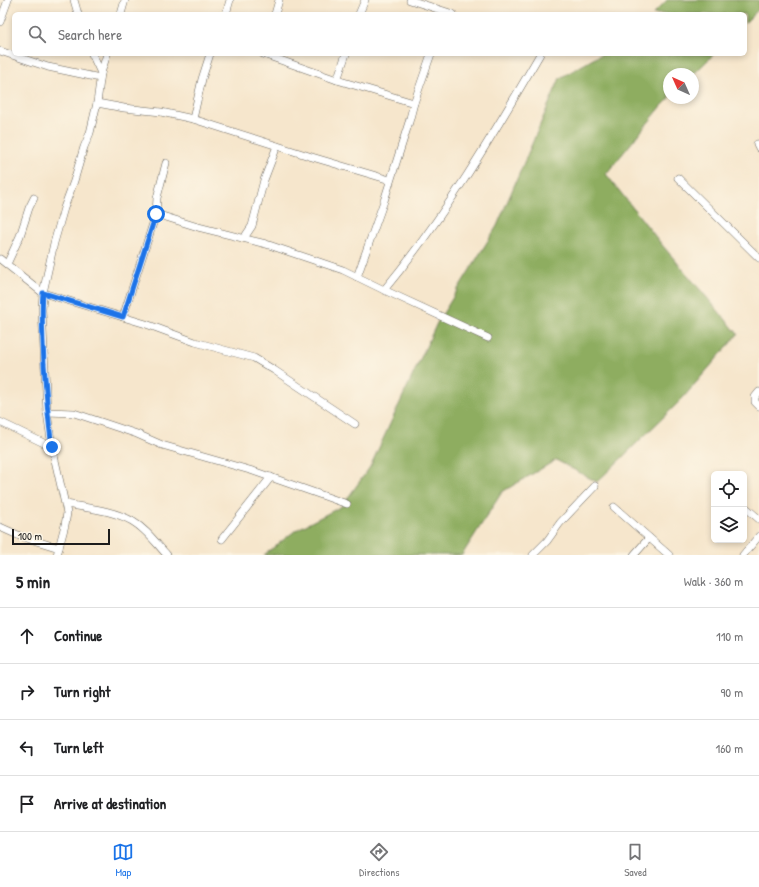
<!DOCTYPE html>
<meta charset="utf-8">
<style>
body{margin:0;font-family:"Patrick Hand",sans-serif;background:#f2f2f2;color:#202124}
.controls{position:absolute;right:12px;bottom:12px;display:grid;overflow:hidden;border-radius:6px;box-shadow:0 2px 6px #0003}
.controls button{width:36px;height:36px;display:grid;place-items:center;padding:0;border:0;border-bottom:1px solid #e0e0e0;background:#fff;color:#202124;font:20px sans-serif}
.compass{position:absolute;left:663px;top:68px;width:36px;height:36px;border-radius:50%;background:#fff;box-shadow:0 2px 6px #0003;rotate:315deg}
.scale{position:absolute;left:12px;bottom:10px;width:98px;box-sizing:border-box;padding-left:4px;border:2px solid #1c1c1c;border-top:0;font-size:11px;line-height:14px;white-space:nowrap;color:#1c1c1c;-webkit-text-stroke:3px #fcf5e5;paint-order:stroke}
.stop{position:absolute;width:12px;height:12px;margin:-9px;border:3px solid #1a73e8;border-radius:50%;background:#fff}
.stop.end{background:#1a73e8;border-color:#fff;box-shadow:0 1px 4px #0008}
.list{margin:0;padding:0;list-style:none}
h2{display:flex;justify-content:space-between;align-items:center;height:52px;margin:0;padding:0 16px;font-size:17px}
h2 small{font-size:13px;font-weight:400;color:#757577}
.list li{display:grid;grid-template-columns:26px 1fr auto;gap:12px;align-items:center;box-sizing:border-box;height:56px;padding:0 16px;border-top:1px solid #e0e0e0}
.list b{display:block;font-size:15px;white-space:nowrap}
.list em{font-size:13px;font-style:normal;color:#757577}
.icon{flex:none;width:22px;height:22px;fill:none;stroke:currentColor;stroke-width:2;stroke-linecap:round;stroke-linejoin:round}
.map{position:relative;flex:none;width:759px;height:555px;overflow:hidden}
.search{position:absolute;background:#fff;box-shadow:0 2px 6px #0003;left:12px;right:12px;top:12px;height:44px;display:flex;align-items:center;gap:10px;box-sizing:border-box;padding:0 14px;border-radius:6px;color:#757577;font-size:15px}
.sheet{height:276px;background:#fff}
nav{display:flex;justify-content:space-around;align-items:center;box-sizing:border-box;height:56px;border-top:1px solid #e0e0e0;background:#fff;font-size:11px;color:#757577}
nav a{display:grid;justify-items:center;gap:2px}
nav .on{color:#1a73e8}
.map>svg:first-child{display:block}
.forest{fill:#8ead61;stroke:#55643e}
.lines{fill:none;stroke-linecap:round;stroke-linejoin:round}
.minor-casing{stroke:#68635a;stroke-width:8}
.minor{stroke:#fff;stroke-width:7}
.route{stroke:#1a73e8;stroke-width:5}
</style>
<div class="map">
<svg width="759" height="555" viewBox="0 0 759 555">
<rect width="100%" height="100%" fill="#fcf5e5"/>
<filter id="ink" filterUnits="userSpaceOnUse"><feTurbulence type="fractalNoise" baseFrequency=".025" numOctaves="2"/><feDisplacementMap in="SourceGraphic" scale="8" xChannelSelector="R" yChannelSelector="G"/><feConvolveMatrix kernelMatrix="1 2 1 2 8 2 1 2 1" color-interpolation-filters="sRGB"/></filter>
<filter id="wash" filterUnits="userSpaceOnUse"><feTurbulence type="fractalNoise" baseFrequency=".012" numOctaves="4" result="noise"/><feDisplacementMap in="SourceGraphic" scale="16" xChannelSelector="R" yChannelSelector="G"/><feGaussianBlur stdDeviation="0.9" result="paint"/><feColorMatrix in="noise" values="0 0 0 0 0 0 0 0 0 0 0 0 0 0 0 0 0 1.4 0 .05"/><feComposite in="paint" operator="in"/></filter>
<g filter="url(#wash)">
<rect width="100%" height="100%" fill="#f6e6cc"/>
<!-- forest -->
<g class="forest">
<path d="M 667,0 L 759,0 L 759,9 L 745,23 L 745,14 L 653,14 Z"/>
<path d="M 602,54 L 714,54 L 693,75 L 693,74 L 669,74 L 669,98 L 670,98 L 661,107 L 606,174 L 663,246 L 738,334 L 682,399 L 597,482 L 556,460 L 502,492 L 462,555 L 264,555 L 296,530 L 342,506 L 370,467 L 437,323 L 497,226 L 560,78 Z"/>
</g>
</g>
<g filter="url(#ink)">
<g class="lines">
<defs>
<g id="minor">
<path d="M 74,0 L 78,14"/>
<path d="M 410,0 L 453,14"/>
<path d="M 121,14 L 125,0"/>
<path d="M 226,14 L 230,0"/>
<path d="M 275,14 L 279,0"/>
<path d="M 359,14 L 365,0"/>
<path d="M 0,22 L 8,0"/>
<path d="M 0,51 L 48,67 L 100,78"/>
<path d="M 92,54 L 101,73"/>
<path d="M 263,54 L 337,80 L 414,103"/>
<path d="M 337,80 L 346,54"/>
<path d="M 97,103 L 124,108 L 161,112 L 193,119 L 312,157 L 390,180"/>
<path d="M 193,119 L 202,79 L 210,54"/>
<path d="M 757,144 L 759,148"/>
<path d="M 678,178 L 759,258"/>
<path d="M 156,214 L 198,227 L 266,244 L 343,270 L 384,290 L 488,338"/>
<path d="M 244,238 L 252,226 L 264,180 L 277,146"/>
<path d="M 0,259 L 43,293 L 146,324 L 195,342 L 254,358 L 274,370 L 355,424"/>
<path d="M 7,264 L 20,236 L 29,208 L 34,198"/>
<path d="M 357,277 L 384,201 L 409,122 L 414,103 L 431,54"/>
<path d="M 384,290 C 444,218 493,135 540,54"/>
<path d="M 123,317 L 156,214 L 157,198 L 166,163"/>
<path d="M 759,392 L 755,397 L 755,402 L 759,406"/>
<path d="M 47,412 L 74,413 L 137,434 L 162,445 L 253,471 L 347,504"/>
<path d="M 0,422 L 52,447"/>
<path d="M 66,504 C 87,508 113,510 132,521 C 146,529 156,543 167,555"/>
<path d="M 744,506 L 759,519"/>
<path d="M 614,507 L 669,555"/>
<path d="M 0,527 L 20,536 L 59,548"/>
<path d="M 222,539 L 271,477"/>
<path d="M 57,555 L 65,525 L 67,513 L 52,447 L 47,412 L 42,310 L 43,293 L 54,243 L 64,208 L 74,181 L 84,147 L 90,133 L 97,103 L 101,73 L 107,54"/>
<path d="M 533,555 L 547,541 L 560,523 L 595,486"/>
<path d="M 634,555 L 649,538"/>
<path d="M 743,555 L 759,536"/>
</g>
</defs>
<!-- minor casing -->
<use href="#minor" class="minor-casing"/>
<!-- minor -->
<use href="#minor" class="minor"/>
</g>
</g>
<g class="lines" filter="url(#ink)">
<!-- route -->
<path class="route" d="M 52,447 C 48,419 46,392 44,364 C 43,340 41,316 43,293 L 123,317 L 156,214"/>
</g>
</svg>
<div class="controls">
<button><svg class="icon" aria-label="locate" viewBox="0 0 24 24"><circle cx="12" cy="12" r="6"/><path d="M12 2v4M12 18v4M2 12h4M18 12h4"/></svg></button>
<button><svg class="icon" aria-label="layers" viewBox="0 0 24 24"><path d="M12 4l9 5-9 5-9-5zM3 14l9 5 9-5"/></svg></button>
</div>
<svg class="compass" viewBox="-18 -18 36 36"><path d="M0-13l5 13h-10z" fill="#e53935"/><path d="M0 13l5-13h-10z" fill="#757577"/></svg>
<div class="scale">100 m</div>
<div class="stop" style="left:156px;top:214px"></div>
<div class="stop end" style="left:52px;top:447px"></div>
<div class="search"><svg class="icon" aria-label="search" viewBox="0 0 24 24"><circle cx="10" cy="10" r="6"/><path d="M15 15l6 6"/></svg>Search here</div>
</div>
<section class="sheet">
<h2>5 min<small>Walk · 360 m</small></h2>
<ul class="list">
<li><svg class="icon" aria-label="ahead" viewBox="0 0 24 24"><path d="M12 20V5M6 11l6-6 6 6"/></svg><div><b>Continue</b></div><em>110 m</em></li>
<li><svg class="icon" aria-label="right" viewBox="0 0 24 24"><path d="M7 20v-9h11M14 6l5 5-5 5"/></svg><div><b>Turn right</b></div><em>90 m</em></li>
<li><svg class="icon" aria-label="left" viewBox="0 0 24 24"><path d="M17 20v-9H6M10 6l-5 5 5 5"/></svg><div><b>Turn left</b></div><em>160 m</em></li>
<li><svg class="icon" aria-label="arrive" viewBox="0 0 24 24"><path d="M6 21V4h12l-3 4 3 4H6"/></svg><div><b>Arrive at destination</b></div></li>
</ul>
</section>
<nav>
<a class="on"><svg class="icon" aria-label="map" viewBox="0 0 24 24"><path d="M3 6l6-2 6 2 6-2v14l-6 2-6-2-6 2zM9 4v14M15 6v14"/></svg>Map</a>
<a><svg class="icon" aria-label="directions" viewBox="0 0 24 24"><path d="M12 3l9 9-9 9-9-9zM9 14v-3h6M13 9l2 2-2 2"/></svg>Directions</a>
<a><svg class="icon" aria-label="saved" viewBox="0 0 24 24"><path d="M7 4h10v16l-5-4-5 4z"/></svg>Saved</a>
</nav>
